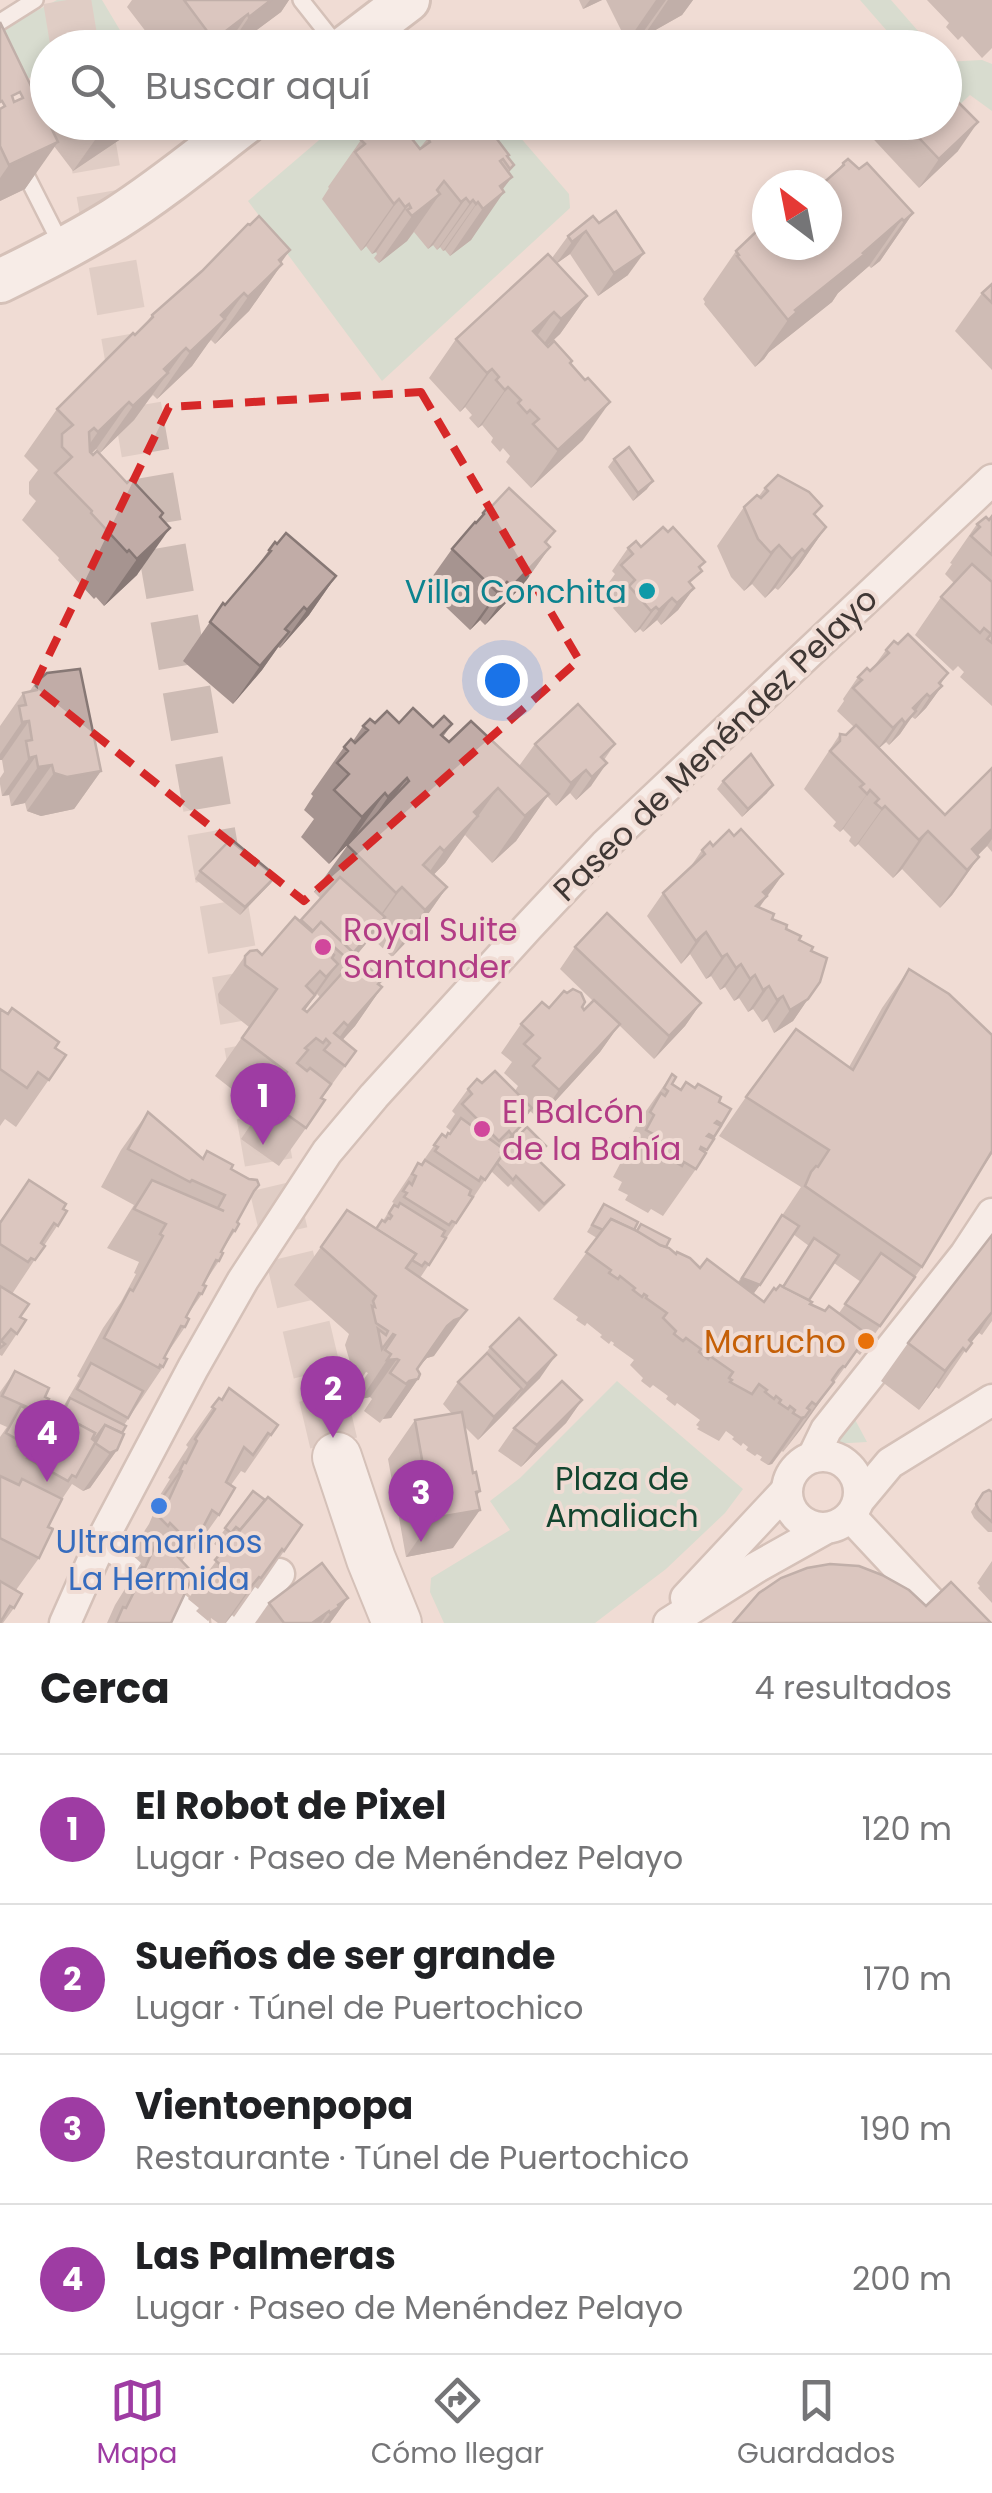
<!DOCTYPE html>
<html lang="es">
<meta charset="utf-8">
<style>
body{margin:0;font-family:Poppins,sans-serif;background:#f2f2f2;color:#202124}
.compass{position:absolute;left:752px;top:170px;width:90px;height:90px;border-radius:50%;background:#fff;box-shadow:0 5px 15px #0003;rotate:328deg}
.you{position:absolute;left:502px;top:680px;width:35px;height:35px;margin:-25px;border:8px solid #fff;border-radius:50%;background:#1a73e8;box-shadow:0 0 0 15px #1a73e833}
.badge{display:grid;place-items:center;width:65px;height:65px;border-radius:50%;background:#9e3ca3;color:#fff;font-size:32px;font-weight:700}
.pin{position:absolute;translate:-50% -82px;filter:drop-shadow(0 2px 5px #0008)}
.pin::after{content:'';position:absolute;top:52px;width:35px;height:30px;background:inherit;clip-path:polygon(0 0,100% 0,50% 100%)}
.list{margin:0;padding:0;list-style:none}
h2{display:flex;justify-content:space-between;align-items:center;height:130px;margin:0;padding:0 40px;font-size:42px}
h2 small{font-size:32px;font-weight:400;color:#757577}
.list li{display:grid;grid-template-columns:65px 1fr auto;gap:30px;align-items:center;box-sizing:border-box;height:150px;padding:0 40px;border-top:2px solid #e0e0e0}
.list b{display:block;font-size:38px;white-space:nowrap}
.list p{margin:0;font-size:32px;white-space:nowrap;color:#757577}
.list em{font-size:32px;font-style:normal;color:#757577}
.icon{flex:none;width:55px;height:55px;fill:none;stroke:currentColor;stroke-width:2;stroke-linecap:round;stroke-linejoin:round}
.map{position:relative;flex:none;width:992px;height:1623px;overflow:hidden}
.search{position:absolute;background:#fff;box-shadow:0 5px 15px #0003;left:30px;right:30px;top:30px;height:110px;display:flex;align-items:center;gap:25px;box-sizing:border-box;padding:0 35px;border-radius:55px;color:#757577;font-size:38px}
.sheet{height:730px;background:#fff}
nav{display:flex;justify-content:space-around;align-items:center;box-sizing:border-box;height:140px;border-top:2px solid #e0e0e0;background:#fff;font-size:28px;color:#757577}
nav a{display:grid;justify-items:center;gap:5px}
nav .on{color:#9e3ca3}
.map>svg:first-child{display:block}
.green{fill:#badcc9}
.lines{fill:none;stroke-linecap:round;stroke-linejoin:round}
.primary-tunnel{stroke:#cdbbb4;stroke-width:48;stroke-dasharray:48 24;stroke-linecap:butt}
.service-casing{stroke:#b39f98;stroke-width:20}
.minor-casing{stroke:#b39f98;stroke-width:35}
.secondary-casing{stroke:#b39f98;stroke-width:48}
.primary-casing{stroke:#b39f98;stroke-width:52}
.service{stroke:#fff;stroke-width:15}
.minor{stroke:#fff;stroke-width:30}
.secondary{stroke:#fff;stroke-width:42}
.primary{stroke:#fff;stroke-width:48}
.wall{fill:#a69490;fill-rule:evenodd}
.shaded-wall{fill:#877875}
.building{fill:#c1aca7;stroke:#877875;stroke-width:2.5;fill-rule:evenodd}
.marked{fill:none;stroke:#d62828;stroke-width:8;stroke-dasharray:20 12;stroke-linejoin:round}
.culture-dot{fill:#0f9aa8;stroke:#f0dcd4;stroke-width:4}
.hotel-dot{fill:#d1479c;stroke:#f0dcd4;stroke-width:4}
.food-dot{fill:#e8710a;stroke:#f0dcd4;stroke-width:4}
.shop-dot{fill:#3f7fe0;stroke:#f0dcd4;stroke-width:4}
.labels{text-anchor:middle;dominant-baseline:central;stroke-width:8;stroke-linejoin:round;paint-order:stroke}
.culture-label{font-size:32px;fill:#0d838f;stroke:#f0dcd4;text-anchor:end}
.street-label{font-size:32px;fill:#3f3734;stroke:#f0dcd4}
.hotel-label{font-size:32px;fill:#b23c85;stroke:#f0dcd4;text-anchor:start}
.food-label{font-size:32px;fill:#c56008;stroke:#f0dcd4;text-anchor:end}
.park-label{font-size:32px;fill:#12452f;stroke:#f0dcd4}
.shop-label{font-size:32px;fill:#366cbe;stroke:#f0dcd4}
</style>
<div class="map">
<svg width="992" height="1623" viewBox="0 0 992 1623">
<rect width="100%" height="100%" fill="#f0dcd4"/>
<!-- green -->
<g class="green">
<path d="M 57,0 L 102,0 L 130,47 L 109,47 L 99,32 L 74,47 L 52,46 L 39,54 L 46,67 L 8,92 L 8,96 L 23,120 L 14,126 L 0,95 L 0,30 Z"/>
<path d="M 860,0 L 891,0 L 932,47 L 901,47 Z"/>
<path d="M 982,60 L 992,64 L 992,111 L 970,95 L 955,109 L 945,97 L 944,62 Z"/>
<path d="M 507,122 L 569,194 L 570,208 L 382,381 L 248,201 L 339,123 Z"/>
<path d="M 617,1381 L 743,1489 L 725,1513 L 666,1569 L 595,1623 L 444,1623 L 430,1592 L 431,1578 L 510,1530 L 490,1501 L 520,1478 Z"/>
<path d="M 852,1414 L 867,1442 L 831,1444 Z"/>
</g>
<g class="lines">
<!-- primary-tunnel -->
<g class="primary-tunnel">
<path d="M 67,0 L 75,48"/>
<path d="M 88,122 L 272,1182 L 337,1457"/>
</g>
<defs>
<g id="service">
<path d="M 301,0 L 339,48"/>
<path d="M 0,22 L 35,0"/>
<path d="M 22,167 L 61,244"/>
</g>
<g id="minor">
<circle cx="823" cy="1492" r="36"/>
<path d="M 813,1457 L 826,1430 L 965,1255 L 992,1214"/>
<path d="M 860,1499 L 890,1463 L 992,1400"/>
<path d="M 851,1517 L 950,1623"/>
<path d="M 101,1542 L 129,1556 L 135,1569 L 194,1623"/>
<path d="M 686,1598 L 786,1491"/>
<path d="M 65,1623 L 101,1542 L 193,1368 L 243,1280 L 327,1152 L 374,1096 L 528,927 L 605,845 L 992,480"/>
<path d="M 238,1623 L 279,1574"/>
<path d="M 669,1623 L 757,1567 L 823,1530"/>
</g>
<g id="secondary">
<path d="M 345,48 L 408,0"/>
<path d="M 0,281 C 39,262 78,242 115,219 C 161,190 203,155 246,122"/>
</g>
<path id="primary" d="M 337,1457 L 371,1559 L 397,1623"/>
</defs>
<!-- service casing -->
<use href="#service" class="service-casing"/>
<!-- minor casing -->
<use href="#minor" class="minor-casing"/>
<!-- secondary casing -->
<use href="#secondary" class="secondary-casing"/>
<!-- primary casing -->
<use href="#primary" class="primary-casing"/>
<!-- service -->
<use href="#service" class="service"/>
<!-- minor -->
<use href="#minor" class="minor"/>
<!-- secondary -->
<use href="#secondary" class="secondary"/>
<!-- primary -->
<use href="#primary" class="primary"/>
</g>
<!-- wall -->
<g class="wall">
<path d="M 132,0 L 289,0 L 281,12 L 243,40 L 238,48 L 152,48 L 149,44 L 150,37 L 127,7 Z"/>
<path d="M 579,0 L 602,0 L 583,9 Z"/>
<path d="M 606,0 L 693,0 L 682,15 L 643,37 L 641,35 L 627,42 Z"/>
<path d="M 927,0 L 992,0 L 992,48 L 982,58 L 962,36 L 958,40 L 946,27 L 949,23 Z"/>
<path d="M 0,22 L 48,122 L 146,122 L 73,171 L 54,146 L 25,189 L 0,201 L 0,109 L 5,106 ZM 20,92 L 23,98 L 14,102 L 12,96 Z"/>
<path d="M 441,122 L 506,122 L 496,138 L 514,165 L 509,172 L 502,190 L 471,240 L 450,256 L 445,250 L 443,251 L 440,247 L 437,250 L 433,245 L 428,249 L 414,232 L 407,241 L 379,263 L 374,258 L 377,254 L 376,252 L 372,254 L 366,246 L 361,251 L 322,199 L 329,188 L 328,187 L 361,140 L 392,132 L 419,149 Z"/>
<path d="M 867,122 L 944,122 L 958,151 L 919,188 L 863,128 Z"/>
<path d="M 843,163 L 859,169 L 913,213 L 880,261 L 871,268 L 869,266 L 838,293 L 832,302 L 769,352 L 764,359 L 755,367 L 704,304 L 705,302 L 703,299 L 736,251 L 764,234 L 837,171 Z"/>
<path d="M 593,216 L 628,275 L 598,296 L 570,254 L 557,263 L 587,296 L 560,334 L 547,346 L 571,364 L 583,440 L 531,488 L 506,462 L 510,456 L 503,448 L 500,452 L 491,442 L 493,438 L 482,425 L 478,428 L 469,418 L 472,415 L 465,407 L 460,412 L 429,378 L 456,339 L 552,258 L 568,236 Z"/>
<path d="M 281,263 L 282,264 L 249,311 L 215,344 L 211,340 L 207,344 L 192,366 L 157,399 L 153,395 L 150,398 L 134,420 L 100,453 L 96,449 L 92,453 L 160,518 L 137,575 L 104,606 L 96,597 L 94,599 L 58,560 L 59,558 L 22,520 L 36,501 L 29,494 L 29,482 L 38,470 L 24,456 L 57,409 L 144,326 L 152,315 Z"/>
<path d="M 992,284 L 992,370 L 955,331 L 982,293 Z"/>
<path d="M 614,459 L 647,489 L 633,501 L 608,467 Z"/>
<path d="M 765,488 L 815,516 L 826,527 L 799,566 L 778,590 L 775,588 L 765,598 L 752,584 L 744,591 L 731,577 L 717,546 L 744,507 L 759,496 Z"/>
<path d="M 483,513 L 550,547 L 523,585 L 485,625 L 480,620 L 470,630 L 425,587 L 452,549 L 476,523 Z"/>
<path d="M 992,516 L 992,706 L 960,677 L 964,672 L 958,666 L 953,671 L 915,635 L 941,597 L 954,583 L 945,574 L 952,564 L 950,563 L 977,524 L 989,520 Z"/>
<path d="M 641,547 L 694,588 L 678,610 L 661,625 L 657,620 L 643,632 L 640,629 L 635,633 L 613,608 L 618,602 L 605,588 L 615,574 L 612,571 L 628,548 Z"/>
<path d="M 269,550 L 336,576 L 309,615 L 280,648 L 278,647 L 262,670 L 233,704 L 183,661 L 223,603 L 225,605 L 256,568 Z"/>
<path d="M 898,644 L 948,673 L 940,684 L 942,686 L 926,708 L 915,719 L 912,717 L 900,734 L 889,745 L 886,742 L 879,748 L 945,815 L 992,768 L 992,852 L 987,846 L 978,855 L 979,857 L 952,895 L 940,908 L 902,869 L 893,878 L 858,844 L 855,847 L 849,841 L 851,837 L 843,829 L 840,832 L 833,826 L 836,822 L 804,789 L 840,734 L 846,735 L 854,727 L 837,711 L 844,701 L 843,699 L 858,677 L 872,669 L 886,650 Z"/>
<path d="M 36,682 L 101,771 L 74,809 L 41,816 L 27,811 L 25,803 L 11,806 L 9,795 L 2,796 L 0,784 L 0,778 L 4,772 L 2,760 L 0,760 L 0,726 L 23,693 L 29,692 Z"/>
<path d="M 375,723 L 399,723 L 433,727 L 452,724 L 443,737 L 449,742 L 519,766 L 535,744 L 615,744 L 604,760 L 591,786 L 576,800 L 570,793 L 556,806 L 547,796 L 516,841 L 492,863 L 465,835 L 445,863 L 434,874 L 447,887 L 414,934 L 392,957 L 371,937 L 356,956 L 382,987 L 355,1026 L 342,1040 L 356,1051 L 322,1098 L 306,1128 L 279,1166 L 241,1139 L 260,1111 L 215,1076 L 249,1027 L 219,1003 L 218,994 L 245,956 L 262,955 L 300,922 L 320,898 L 314,892 L 350,842 L 329,864 L 301,837 L 314,819 L 304,810 L 313,796 L 311,794 L 344,747 L 353,741 L 363,726 ZM 317,994 L 320,997 L 307,1012 L 304,1011 Z"/>
<path d="M 723,781 L 767,793 L 742,817 L 717,789 Z"/>
<path d="M 734,836 L 783,874 L 759,908 L 811,951 L 808,999 L 793,1021 L 774,1033 L 767,1019 L 762,1022 L 753,1009 L 748,1012 L 739,998 L 734,1001 L 725,987 L 720,990 L 711,976 L 706,979 L 690,954 L 681,964 L 647,916 L 663,893 L 689,869 L 702,850 Z"/>
<path d="M 200,871 L 276,876 L 270,884 L 240,915 L 195,879 Z"/>
<path d="M 575,947 L 701,1003 L 685,1026 L 654,1059 L 619,1025 L 600,1052 L 539,1119 L 530,1111 L 509,1145 L 546,1146 L 536,1158 L 558,1193 L 539,1212 L 511,1184 L 508,1187 L 491,1171 L 420,1278 L 434,1356 L 427,1358 L 417,1369 L 418,1379 L 391,1418 L 382,1419 L 380,1423 L 364,1411 L 372,1399 L 370,1397 L 361,1399 L 364,1393 L 358,1388 L 368,1373 L 366,1372 L 355,1388 L 351,1367 L 353,1364 L 350,1362 L 345,1345 L 349,1334 L 294,1285 L 347,1210 L 376,1228 L 383,1221 L 394,1203 L 392,1202 L 418,1163 L 421,1164 L 442,1134 L 445,1137 L 452,1132 L 446,1127 L 455,1114 L 452,1111 L 468,1089 L 482,1083 L 515,1091 L 518,1086 L 504,1073 L 512,1062 L 501,1053 L 521,1024 L 549,1008 L 582,1007 L 584,1010 L 593,1001 L 560,969 Z"/>
<path d="M 909,969 L 992,1035 L 992,1154 L 979,1173 L 922,1267 L 860,1355 L 856,1352 L 783,1452 L 782,1451 L 772,1464 L 768,1465 L 760,1460 L 762,1457 L 757,1454 L 755,1456 L 746,1450 L 748,1447 L 743,1443 L 741,1446 L 732,1439 L 734,1437 L 726,1431 L 719,1441 L 697,1429 L 699,1427 L 696,1425 L 700,1420 L 677,1403 L 675,1406 L 666,1399 L 668,1396 L 653,1385 L 650,1388 L 641,1381 L 643,1378 L 630,1365 L 634,1360 L 613,1345 L 614,1343 L 611,1341 L 609,1344 L 600,1337 L 602,1335 L 587,1323 L 585,1326 L 576,1320 L 578,1317 L 553,1299 L 597,1238 L 587,1232 L 604,1204 L 634,1230 L 636,1231 L 641,1224 L 675,1254 L 700,1268 L 738,1282 L 801,1187 L 719,1136 L 746,1097 L 849,1067 L 882,1008 ZM 793,1234 L 809,1246 L 782,1287 L 764,1302 L 750,1291 L 754,1293 ZM 834,1263 L 861,1282 L 839,1313 L 825,1311 L 810,1304 L 809,1300 Z"/>
<path d="M 0,1009 L 66,1055 L 16,1127 L 5,1119 L 0,1126 Z"/>
<path d="M 672,1074 L 672,1084 L 681,1089 L 719,1102 L 731,1109 L 696,1169 L 663,1216 L 651,1209 L 648,1213 L 625,1200 L 628,1195 L 618,1190 L 622,1182 L 613,1177 L 621,1162 L 617,1160 L 639,1121 Z"/>
<path d="M 148,1112 L 202,1158 L 207,1151 L 231,1169 L 248,1201 L 237,1222 L 235,1231 L 221,1252 L 219,1261 L 203,1285 L 202,1294 L 186,1317 L 185,1327 L 164,1358 L 163,1367 L 124,1425 L 117,1450 L 90,1488 L 83,1491 L 72,1484 L 62,1499 L 48,1527 L 39,1558 L 16,1590 L 14,1608 L 3,1623 L 0,1623 L 0,1437 L 7,1427 L 0,1424 L 0,1392 L 15,1371 L 45,1397 L 43,1411 L 51,1415 L 59,1414 L 80,1378 L 77,1376 L 103,1328 L 121,1302 L 136,1274 L 134,1273 L 139,1262 L 107,1248 L 134,1205 L 101,1187 L 121,1150 Z"/>
<path d="M 29,1180 L 67,1211 L 12,1294 L 20,1317 L 26,1320 L 2,1356 L 0,1355 L 0,1221 Z"/>
<path d="M 992,1235 L 992,1321 L 982,1335 L 979,1333 L 971,1342 L 939,1389 L 936,1387 L 919,1410 L 881,1381 L 908,1343 Z"/>
<path d="M 490,1347 L 540,1378 L 478,1440 L 464,1426 L 453,1548 L 406,1557 L 398,1512 L 401,1507 L 400,1502 L 396,1503 L 388,1459 L 415,1420 L 452,1414 L 443,1404 L 458,1382 L 483,1357 Z"/>
<path d="M 219,1398 L 278,1425 L 245,1473 L 241,1471 L 231,1485 L 219,1515 L 192,1553 L 189,1551 L 182,1561 L 171,1623 L 107,1623 L 115,1605 L 141,1563 L 130,1553 L 149,1524 L 155,1510 L 153,1509 L 157,1500 L 170,1479 L 168,1478 L 188,1447 L 186,1445 Z"/>
<path d="M 582,1400 L 566,1423 L 521,1467 L 498,1451 L 514,1428 Z"/>
<path d="M 253,1491 L 302,1525 L 258,1589 L 255,1587 L 234,1617 L 232,1615 L 226,1623 L 218,1623 L 211,1618 L 208,1621 L 196,1611 L 199,1608 L 188,1599 L 228,1545 L 225,1542 L 220,1548 L 214,1544 Z"/>
<path d="M 992,1492 L 992,1532 L 988,1532 L 974,1518 L 971,1512 L 983,1493 Z"/>
<path d="M 992,1561 L 992,1603 L 978,1588 L 980,1586 L 977,1583 Z"/>
<path d="M 348,1598 L 330,1623 L 255,1623 L 269,1603 Z"/>
</g>
<!-- shaded-wall -->
<g class="shaded-wall">
<path d="M 269,0 L 289,0 L 281,12 L 243,40 L 239,47 L 228,48 L 249,17 Z"/>
<path d="M 590,0 L 602,0 L 583,9 Z"/>
<path d="M 656,0 L 666,0 L 641,35 L 627,42 Z"/>
<path d="M 668,0 L 693,0 L 682,15 L 643,37 Z"/>
<path d="M 248,14 L 225,48 L 201,48 L 210,35 Z"/>
<path d="M 115,122 L 146,122 L 73,171 L 100,133 Z"/>
<path d="M 502,122 L 506,123 L 473,170 L 464,177 Z"/>
<path d="M 978,122 L 958,151 L 919,188 L 939,159 Z"/>
<path d="M 58,142 L 25,189 L 0,201 L 0,178 L 9,165 Z"/>
<path d="M 503,159 L 440,247 L 437,250 L 470,203 Z"/>
<path d="M 514,165 L 483,208 L 500,186 L 512,177 L 496,198 L 504,192 L 471,240 L 450,256 L 510,169 Z"/>
<path d="M 444,181 L 430,202 L 440,194 L 407,241 L 379,263 L 412,216 Z"/>
<path d="M 466,198 L 433,245 L 428,249 L 461,202 Z"/>
<path d="M 399,199 L 366,246 L 361,251 L 394,204 Z"/>
<path d="M 478,202 L 445,250 L 443,251 L 476,204 Z"/>
<path d="M 409,204 L 376,252 L 372,254 L 405,207 Z"/>
<path d="M 913,213 L 880,261 L 871,268 L 904,221 Z"/>
<path d="M 902,219 L 869,266 L 838,293 L 832,302 L 769,352 L 764,359 L 755,367 L 795,310 Z"/>
<path d="M 586,231 L 570,254 L 556,264 L 572,242 Z"/>
<path d="M 290,250 L 276,270 L 282,264 L 249,311 L 215,344 L 248,297 L 279,260 Z"/>
<path d="M 644,253 L 628,275 L 598,296 L 614,273 Z"/>
<path d="M 244,293 L 192,366 L 157,399 L 190,352 L 221,315 Z"/>
<path d="M 587,296 L 560,334 L 534,358 L 561,319 Z"/>
<path d="M 554,312 L 527,350 L 533,331 Z"/>
<path d="M 186,348 L 134,420 L 100,453 L 133,406 L 164,369 Z"/>
<path d="M 492,369 L 465,407 L 460,412 L 487,373 Z"/>
<path d="M 508,387 L 482,425 L 478,428 L 505,390 Z"/>
<path d="M 129,402 L 96,449 L 65,479 L 98,432 Z"/>
<path d="M 610,402 L 583,440 L 531,488 L 558,450 Z"/>
<path d="M 653,481 L 647,489 L 633,501 L 638,493 Z"/>
<path d="M 826,527 L 799,566 L 778,590 L 805,552 Z"/>
<path d="M 170,528 L 137,575 L 104,606 L 137,559 Z"/>
<path d="M 555,531 L 528,569 L 550,547 L 523,585 L 485,625 L 512,586 Z"/>
<path d="M 779,545 L 752,584 L 744,591 L 771,553 Z"/>
<path d="M 802,549 L 775,588 L 765,598 L 792,559 Z"/>
<path d="M 336,576 L 309,615 L 280,648 L 307,610 Z"/>
<path d="M 507,582 L 480,620 L 470,630 L 497,592 Z"/>
<path d="M 694,588 L 678,610 L 661,625 L 677,603 Z"/>
<path d="M 672,598 L 657,620 L 643,632 L 659,610 Z"/>
<path d="M 656,607 L 640,629 L 635,633 L 651,611 Z"/>
<path d="M 289,632 L 262,670 L 233,704 L 260,666 Z"/>
<path d="M 948,673 L 933,695 L 942,686 L 926,708 L 915,719 L 939,683 Z"/>
<path d="M 927,694 L 900,734 L 889,745 L 913,708 Z"/>
<path d="M 902,719 L 886,742 L 877,750 L 893,728 Z"/>
<path d="M 29,721 L 2,760 L 0,760 L 0,754 L 22,722 Z"/>
<path d="M 36,756 L 9,795 L 2,796 L 29,758 Z"/>
<path d="M 607,763 L 591,786 L 576,800 L 592,777 Z"/>
<path d="M 52,765 L 25,803 L 11,806 L 38,767 Z"/>
<path d="M 586,770 L 570,793 L 556,806 L 571,783 Z"/>
<path d="M 101,771 L 74,809 L 41,816 L 27,811 L 54,773 Z"/>
<path d="M 407,778 L 374,825 L 355,844 L 388,797 Z"/>
<path d="M 773,785 L 767,793 L 742,817 L 748,809 Z"/>
<path d="M 498,788 L 445,863 L 411,898 L 444,851 L 474,812 Z"/>
<path d="M 870,790 L 843,829 L 840,832 L 867,794 Z"/>
<path d="M 385,793 L 352,840 L 329,864 L 362,817 Z"/>
<path d="M 549,794 L 516,841 L 492,863 L 525,816 Z"/>
<path d="M 885,806 L 858,844 L 855,847 L 882,809 Z"/>
<path d="M 992,829 L 992,839 L 987,846 L 965,868 L 972,849 Z"/>
<path d="M 928,831 L 902,869 L 893,878 L 919,840 Z"/>
<path d="M 979,857 L 952,895 L 940,908 L 967,870 Z"/>
<path d="M 783,874 L 767,896 L 751,919 L 763,892 Z"/>
<path d="M 276,876 L 270,884 L 240,915 L 245,907 Z"/>
<path d="M 402,887 L 368,935 L 363,940 L 396,893 Z"/>
<path d="M 447,887 L 414,934 L 392,957 L 425,910 Z"/>
<path d="M 385,917 L 365,945 L 345,968 L 350,961 L 348,959 Z"/>
<path d="M 706,932 L 690,954 L 681,964 L 696,941 Z"/>
<path d="M 727,954 L 711,976 L 706,979 L 722,957 Z"/>
<path d="M 338,964 L 288,1034 L 276,1047 L 326,977 Z"/>
<path d="M 741,964 L 725,987 L 720,990 L 736,968 Z"/>
<path d="M 755,975 L 739,998 L 734,1001 L 750,979 Z"/>
<path d="M 378,984 L 356,1017 L 382,987 L 355,1026 L 330,1054 L 328,1053 Z"/>
<path d="M 769,986 L 753,1009 L 748,1012 L 763,990 Z"/>
<path d="M 783,996 L 767,1019 L 762,1022 L 777,1000 Z"/>
<path d="M 808,999 L 793,1021 L 774,1033 L 790,1010 Z"/>
<path d="M 701,1003 L 685,1026 L 654,1059 L 669,1036 Z"/>
<path d="M 620,1024 L 600,1052 L 539,1119 L 559,1090 Z"/>
<path d="M 532,1108 L 509,1145 L 497,1157 L 521,1119 Z"/>
<path d="M 742,1278 L 760,1285 L 754,1293 L 736,1286 Z"/>
<path d="M 467,1310 L 434,1356 L 427,1358 L 421,1364 L 447,1326 Z"/>
<path d="M 992,1312 L 979,1333 L 965,1350 L 964,1349 Z"/>
<path d="M 963,1348 L 936,1387 L 919,1410 L 945,1371 Z"/>
<path d="M 556,1355 L 540,1378 L 511,1406 L 527,1384 Z"/>
<path d="M 397,1359 L 370,1397 L 361,1399 L 387,1360 Z"/>
<path d="M 418,1379 L 391,1418 L 382,1419 L 380,1423 L 409,1381 Z"/>
<path d="M 834,1382 L 801,1429 L 783,1452 L 816,1405 Z"/>
<path d="M 522,1389 L 507,1411 L 478,1440 L 494,1417 Z"/>
<path d="M 582,1400 L 566,1423 L 521,1467 L 537,1445 Z"/>
<path d="M 812,1402 L 801,1418 L 810,1410 L 772,1464 L 768,1465 Z"/>
<path d="M 117,1450 L 90,1488 L 83,1491 L 110,1453 Z"/>
<path d="M 427,1464 L 400,1502 L 396,1503 L 423,1465 Z"/>
<path d="M 180,1470 L 182,1471 L 155,1510 L 153,1509 Z"/>
<path d="M 480,1491 L 465,1512 L 480,1510 L 453,1548 L 406,1557 L 433,1518 L 476,1492 Z"/>
<path d="M 259,1577 L 232,1615 L 225,1623 L 249,1589 Z"/>
<path d="M 348,1598 L 330,1623 L 323,1623 L 338,1605 Z"/>
<path d="M 329,1611 L 321,1623 L 312,1623 Z"/>
</g>
<!-- building -->
<g class="building">
<path d="M 184,0 L 271,0 L 249,17 L 248,14 L 218,37 L 210,35 Z"/>
<path d="M 0,22 L 58,142 L 9,165 L 0,146 L 0,109 L 5,106 L 2,101 L 0,102 ZM 20,92 L 23,98 L 14,102 L 12,96 Z"/>
<path d="M 144,41 L 149,48 L 134,48 Z"/>
<path d="M 952,96 L 978,122 L 939,159 L 904,122 L 944,122 L 944,99 L 946,101 Z"/>
<path d="M 92,122 L 115,122 L 100,133 Z"/>
<path d="M 384,122 L 392,132 L 401,125 L 420,149 L 430,142 L 427,137 L 447,122 L 506,122 L 497,129 L 495,126 L 490,130 L 509,155 L 507,156 L 514,165 L 510,169 L 503,159 L 500,161 L 512,177 L 500,186 L 504,192 L 483,209 L 478,202 L 476,204 L 473,200 L 470,203 L 466,198 L 461,202 L 444,181 L 437,190 L 440,194 L 412,216 L 407,210 L 411,208 L 409,204 L 405,207 L 399,199 L 394,204 L 355,152 L 365,144 L 361,140 Z"/>
<path d="M 848,159 L 859,169 L 867,163 L 913,213 L 904,221 L 902,219 L 863,253 L 865,254 L 795,310 L 797,312 L 788,320 L 737,256 L 739,255 L 736,251 L 759,229 L 764,234 L 767,231 L 767,245 L 827,245 L 827,185 L 821,185 L 844,165 L 843,163 Z"/>
<path d="M 616,211 L 644,253 L 614,273 L 586,231 L 572,242 L 568,236 L 593,216 L 599,223 Z"/>
<path d="M 259,216 L 290,250 L 279,260 L 282,264 L 248,297 L 244,293 L 221,315 L 225,319 L 190,352 L 186,348 L 164,369 L 168,373 L 133,406 L 129,402 L 98,432 L 94,428 L 89,432 L 90,452 L 93,455 L 97,451 L 127,483 L 131,479 L 163,513 L 160,517 L 170,528 L 137,559 L 129,550 L 127,552 L 91,513 L 92,511 L 55,473 L 72,457 L 62,447 L 62,434 L 73,425 L 57,409 L 133,333 L 135,335 L 153,317 L 152,315 L 202,271 L 248,224 L 250,225 Z"/>
<path d="M 548,254 L 587,296 L 561,319 L 554,312 L 533,331 L 548,347 L 554,341 L 572,361 L 570,363 L 585,380 L 588,378 L 610,402 L 558,450 L 533,424 L 539,419 L 530,410 L 527,413 L 518,403 L 521,400 L 508,387 L 505,390 L 496,380 L 499,377 L 492,369 L 487,373 L 456,339 Z"/>
<path d="M 992,284 L 992,303 L 982,293 Z"/>
<path d="M 629,447 L 653,481 L 638,493 L 614,459 Z"/>
<path d="M 778,475 L 809,492 L 822,506 L 814,514 L 826,527 L 805,552 L 802,549 L 792,559 L 779,545 L 771,553 L 758,539 L 744,507 L 757,495 L 761,498 L 768,491 L 765,488 Z"/>
<path d="M 509,488 L 555,531 L 545,542 L 550,547 L 512,586 L 507,582 L 497,592 L 452,549 L 475,522 L 476,523 L 484,514 L 483,513 L 490,505 L 492,506 Z"/>
<path d="M 992,516 L 992,555 L 971,536 L 980,527 L 977,524 L 986,517 L 989,520 Z"/>
<path d="M 663,527 L 668,532 L 673,527 L 705,562 L 699,567 L 702,571 L 689,582 L 694,588 L 677,603 L 672,598 L 659,610 L 656,607 L 651,611 L 629,586 L 635,580 L 621,565 L 633,554 L 628,548 L 636,541 L 641,547 Z"/>
<path d="M 286,533 L 336,576 L 307,610 L 304,607 L 285,629 L 289,632 L 260,666 L 210,622 L 223,603 L 225,605 L 271,551 L 269,550 L 275,542 L 277,544 Z"/>
<path d="M 972,564 L 992,582 L 992,643 L 987,639 L 991,634 L 984,628 L 980,633 L 941,597 Z"/>
<path d="M 908,634 L 948,673 L 939,683 L 942,686 L 930,697 L 927,694 L 913,708 L 916,711 L 905,723 L 902,719 L 893,728 L 853,688 L 862,680 L 858,677 L 867,668 L 870,671 L 889,653 L 886,650 L 894,641 L 898,644 Z"/>
<path d="M 80,669 L 101,771 L 67,777 L 54,773 L 52,765 L 38,767 L 36,756 L 29,758 L 26,741 L 32,740 L 29,721 L 22,722 L 19,706 L 26,705 L 23,693 L 37,690 L 36,682 L 47,673 Z"/>
<path d="M 578,704 L 615,744 L 601,757 L 607,763 L 592,777 L 586,770 L 571,783 L 535,744 Z"/>
<path d="M 413,708 L 433,727 L 444,716 L 452,724 L 441,735 L 449,742 L 471,721 L 549,794 L 525,816 L 498,788 L 474,812 L 478,816 L 460,834 L 444,851 L 440,847 L 423,865 L 447,887 L 425,910 L 402,887 L 396,893 L 347,845 L 409,781 L 407,778 L 388,797 L 385,793 L 362,817 L 334,790 L 349,774 L 337,763 L 348,751 L 344,747 L 351,739 L 355,743 L 368,730 L 363,726 L 370,719 L 375,723 L 387,711 L 399,723 Z"/>
<path d="M 856,725 L 945,815 L 992,768 L 992,829 L 972,849 L 979,857 L 967,870 L 928,831 L 919,840 L 885,806 L 882,809 L 875,803 L 879,799 L 870,790 L 867,794 L 860,787 L 864,784 L 830,751 L 840,741 L 840,734 L 846,735 Z"/>
<path d="M 751,754 L 773,785 L 748,809 L 723,781 Z"/>
<path d="M 741,829 L 783,874 L 763,892 L 767,896 L 756,906 L 774,914 L 772,919 L 787,925 L 786,929 L 801,936 L 799,940 L 813,947 L 811,951 L 827,958 L 820,982 L 808,999 L 790,1010 L 783,996 L 777,1000 L 769,986 L 763,990 L 755,975 L 750,979 L 741,964 L 736,968 L 727,954 L 722,957 L 706,932 L 696,941 L 663,893 L 705,854 L 702,850 L 710,842 L 713,846 L 729,830 L 734,836 Z"/>
<path d="M 231,839 L 276,876 L 245,907 L 200,871 Z"/>
<path d="M 340,877 L 385,917 L 353,953 L 321,922 L 313,931 L 301,920 Z"/>
<path d="M 607,913 L 701,1003 L 669,1036 L 575,947 Z"/>
<path d="M 295,917 L 312,932 L 321,922 L 382,980 L 378,984 L 382,987 L 360,1012 L 348,1026 L 344,1022 L 334,1033 L 356,1051 L 345,1066 L 324,1050 L 330,1043 L 326,1039 L 323,1043 L 316,1038 L 305,1048 L 308,1050 L 297,1063 L 307,1071 L 310,1068 L 331,1084 L 321,1098 L 325,1100 L 306,1128 L 268,1101 L 287,1072 L 242,1038 L 277,989 L 245,965 L 245,956 L 250,951 L 257,950 L 262,955 ZM 325,939 L 350,961 L 342,970 L 344,971 L 307,1012 L 303,1009 L 315,995 L 306,986 L 320,971 L 326,977 L 338,964 L 332,958 L 334,955 L 321,943 Z"/>
<path d="M 909,969 L 949,994 L 992,1035 L 992,1151 L 922,1267 L 805,1186 L 811,1172 L 816,1166 L 818,1167 L 829,1150 L 746,1097 L 796,1029 L 853,1070 Z"/>
<path d="M 573,989 L 581,993 L 585,1002 L 582,1007 L 584,1010 L 594,1000 L 620,1024 L 559,1090 L 533,1066 L 540,1058 L 524,1044 L 533,1035 L 521,1024 L 542,1002 L 549,1008 L 564,991 L 567,993 Z"/>
<path d="M 12,1008 L 59,1042 L 55,1048 L 66,1055 L 49,1080 L 38,1072 L 27,1088 L 0,1069 L 0,1009 L 8,1014 Z"/>
<path d="M 495,1071 L 532,1108 L 521,1119 L 525,1122 L 512,1135 L 509,1131 L 499,1141 L 462,1104 L 472,1094 L 468,1089 L 477,1079 L 482,1083 Z"/>
<path d="M 672,1074 L 676,1077 L 672,1084 L 681,1090 L 686,1082 L 695,1088 L 698,1084 L 721,1097 L 719,1102 L 731,1109 L 722,1124 L 717,1121 L 715,1123 L 721,1126 L 714,1137 L 709,1134 L 707,1136 L 714,1139 L 707,1150 L 701,1147 L 700,1149 L 706,1153 L 696,1169 L 684,1162 L 682,1166 L 658,1152 L 661,1148 L 651,1142 L 655,1135 L 646,1130 L 654,1115 L 650,1112 L 661,1093 L 665,1096 L 668,1091 L 664,1088 Z"/>
<path d="M 148,1112 L 203,1159 L 207,1151 L 233,1165 L 231,1169 L 249,1179 L 257,1180 L 259,1185 L 254,1191 L 237,1222 L 239,1224 L 235,1231 L 233,1230 L 221,1252 L 223,1253 L 219,1261 L 216,1260 L 203,1285 L 206,1286 L 202,1294 L 199,1293 L 186,1317 L 189,1319 L 185,1327 L 181,1326 L 164,1358 L 167,1359 L 163,1367 L 160,1365 L 159,1368 L 104,1338 L 130,1289 L 133,1291 L 163,1236 L 160,1234 L 166,1224 L 134,1209 L 152,1180 L 224,1211 L 218,1208 L 225,1195 L 192,1180 L 190,1182 L 128,1149 Z"/>
<path d="M 461,1118 L 502,1148 L 500,1152 L 503,1154 L 485,1180 L 481,1177 L 479,1181 L 435,1151 L 438,1147 L 434,1145 L 442,1134 L 446,1137 L 448,1133 L 450,1134 Z"/>
<path d="M 527,1127 L 546,1146 L 535,1157 L 564,1185 L 544,1204 L 516,1176 L 513,1180 L 497,1163 L 503,1154 L 502,1153 Z"/>
<path d="M 425,1160 L 471,1190 L 469,1195 L 473,1197 L 456,1223 L 452,1221 L 449,1225 L 404,1197 L 407,1193 L 403,1191 L 409,1182 L 412,1185 L 416,1176 L 412,1174 L 418,1163 L 422,1165 Z"/>
<path d="M 29,1180 L 66,1204 L 63,1209 L 67,1211 L 58,1226 L 54,1223 L 41,1243 L 45,1246 L 35,1260 L 31,1258 L 28,1262 L 0,1244 L 0,1223 Z"/>
<path d="M 400,1203 L 445,1231 L 442,1236 L 446,1238 L 429,1265 L 425,1262 L 422,1266 L 412,1260 L 416,1254 L 376,1229 L 382,1220 L 385,1222 L 388,1218 L 390,1219 L 392,1216 L 389,1213 L 394,1205 L 398,1207 Z"/>
<path d="M 604,1204 L 638,1222 L 634,1230 L 611,1219 L 603,1230 L 592,1225 Z"/>
<path d="M 347,1210 L 416,1254 L 406,1268 L 467,1310 L 460,1318 L 454,1320 L 447,1326 L 417,1369 L 420,1374 L 418,1379 L 409,1381 L 406,1384 L 390,1373 L 399,1360 L 397,1359 L 387,1360 L 391,1354 L 385,1350 L 395,1335 L 393,1334 L 382,1349 L 378,1329 L 386,1335 L 388,1331 L 376,1323 L 372,1306 L 375,1307 L 373,1301 L 376,1296 L 321,1247 Z"/>
<path d="M 782,1215 L 799,1226 L 760,1285 L 742,1278 Z"/>
<path d="M 611,1219 L 648,1236 L 660,1245 L 669,1248 L 676,1254 L 677,1252 L 690,1258 L 700,1268 L 707,1259 L 764,1302 L 774,1288 L 776,1290 L 780,1285 L 812,1302 L 810,1304 L 825,1311 L 829,1306 L 864,1332 L 858,1340 L 862,1343 L 845,1367 L 843,1366 L 839,1370 L 832,1380 L 834,1382 L 816,1405 L 812,1402 L 807,1408 L 810,1410 L 805,1417 L 801,1418 L 793,1413 L 795,1410 L 790,1406 L 788,1409 L 779,1403 L 781,1400 L 776,1396 L 774,1399 L 765,1392 L 767,1390 L 759,1384 L 752,1394 L 730,1382 L 732,1380 L 729,1378 L 733,1372 L 710,1356 L 708,1359 L 699,1352 L 701,1349 L 686,1338 L 683,1341 L 674,1334 L 676,1331 L 663,1318 L 667,1313 L 646,1298 L 647,1296 L 644,1294 L 642,1297 L 633,1290 L 635,1288 L 620,1276 L 618,1279 L 609,1273 L 611,1270 L 586,1252 Z"/>
<path d="M 641,1224 L 670,1239 L 666,1247 L 660,1245 L 637,1231 Z"/>
<path d="M 992,1235 L 992,1312 L 969,1340 L 972,1343 L 966,1351 L 963,1348 L 945,1371 L 908,1343 Z"/>
<path d="M 814,1238 L 839,1255 L 809,1300 L 783,1287 Z"/>
<path d="M 881,1253 L 915,1277 L 880,1326 L 845,1304 Z"/>
<path d="M 0,1286 L 29,1304 L 20,1317 L 26,1320 L 17,1334 L 11,1329 L 1,1341 L 5,1344 L 0,1348 Z"/>
<path d="M 519,1318 L 556,1355 L 527,1384 L 490,1347 Z"/>
<path d="M 487,1353 L 522,1389 L 494,1417 L 458,1382 Z"/>
<path d="M 91,1363 L 143,1391 L 128,1418 L 77,1389 Z"/>
<path d="M 15,1371 L 49,1388 L 45,1397 L 49,1399 L 43,1411 L 38,1408 L 36,1411 L 2,1396 Z"/>
<path d="M 562,1381 L 582,1400 L 537,1445 L 514,1428 Z"/>
<path d="M 229,1388 L 278,1425 L 271,1435 L 268,1433 L 253,1455 L 244,1447 L 226,1482 L 235,1488 L 219,1515 L 212,1510 L 198,1537 L 196,1536 L 191,1545 L 188,1542 L 186,1545 L 178,1537 L 181,1534 L 170,1523 L 168,1526 L 157,1515 L 164,1502 L 167,1504 L 182,1471 L 180,1470 L 184,1462 L 186,1463 L 197,1441 L 195,1439 L 215,1409 L 212,1407 L 219,1398 L 222,1400 Z"/>
<path d="M 70,1398 L 126,1426 L 122,1433 L 105,1425 L 94,1440 L 92,1439 L 95,1433 L 62,1415 Z"/>
<path d="M 21,1406 L 35,1413 L 38,1408 L 51,1415 L 54,1411 L 95,1433 L 92,1439 L 96,1442 L 105,1425 L 124,1434 L 117,1450 L 110,1453 L 95,1443 L 76,1477 L 72,1475 L 68,1481 L 27,1458 L 30,1453 L 17,1446 L 20,1441 L 6,1433 Z"/>
<path d="M 462,1412 L 473,1473 L 476,1472 L 480,1491 L 476,1492 L 480,1510 L 433,1518 L 425,1474 L 429,1474 L 427,1464 L 423,1465 L 415,1420 Z"/>
<path d="M 0,1476 L 19,1485 L 22,1479 L 62,1499 L 48,1527 L 53,1529 L 39,1558 L 0,1538 Z"/>
<path d="M 989,1490 L 992,1492 L 992,1522 L 979,1510 L 976,1504 L 983,1493 Z"/>
<path d="M 253,1491 L 265,1500 L 240,1530 L 236,1527 L 231,1533 L 225,1528 Z"/>
<path d="M 268,1497 L 302,1525 L 284,1551 L 282,1549 L 261,1578 L 259,1577 L 249,1589 L 238,1579 L 235,1583 L 223,1573 L 226,1570 L 215,1560 Z"/>
<path d="M 159,1537 L 194,1574 L 171,1623 L 116,1623 L 123,1607 L 126,1608 L 134,1592 L 131,1590 L 142,1567 L 145,1568 Z"/>
<path d="M 322,1563 L 348,1598 L 338,1605 L 339,1607 L 330,1613 L 329,1611 L 312,1623 L 284,1623 L 269,1603 Z"/>
<path d="M 830,1564 L 859,1566 L 882,1575 L 909,1590 L 926,1606 L 951,1582 L 991,1623 L 733,1623 L 759,1593 L 781,1578 L 807,1568 Z"/>
<path d="M 0,1581 L 22,1594 L 14,1608 L 10,1606 L 0,1623 Z"/>
</g>
<!-- marked area -->
<path d="M0 0H992V1623H0ZM 421,392 L 579,660 L 304,901 L 34,686 L 169,407 Z" fill="#f0dcd4" fill-opacity=".55" fill-rule="evenodd"/>
<path class="marked" d="M 421,392 L 579,660 L 304,901 L 34,686 L 169,407 Z"/>
<!-- markers -->
<circle class="culture-dot" cx="647" cy="591" r="10"/>
<g class="hotel-dot">
<circle cx="323" cy="947" r="10"/>
<circle cx="482" cy="1129" r="10"/>
</g>
<circle class="food-dot" cx="866" cy="1341" r="10"/>
<circle class="shop-dot" cx="159" cy="1506" r="10"/>
<g class="labels">
<!-- culture labels -->
<g class="culture-label">
<text x="627" y="591">Villa Conchita</text>
</g>
<!-- street labels -->
<g class="street-label">
<text transform="translate(715 744) rotate(-44)">Paseo de Menéndez Pelayo</text>
</g>
<!-- hotel labels -->
<g class="hotel-label">
<text x="343" y="929">Royal Suite<tspan x="343" dy="37">Santander</tspan></text>
<text x="502" y="1111">El Balcón<tspan x="502" dy="37">de la Bahía</tspan></text>
</g>
<!-- food labels -->
<g class="food-label">
<text x="846" y="1341">Marucho</text>
</g>
<!-- park labels -->
<g class="park-label">
<text x="622" y="1478">Plaza de<tspan x="622" dy="37">Amaliach</tspan></text>
</g>
<!-- shop labels -->
<g class="shop-label">
<text x="159" y="1541">Ultramarinos<tspan x="159" dy="37">La Hermida</tspan></text>
</g>
</g>
</svg>
<svg class="compass" viewBox="-18 -18 36 36"><path d="M0-13l5 13h-10z" fill="#e53935"/><path d="M0 13l5-13h-10z" fill="#757577"/></svg>
<div class="you"></div>
<div class="pin badge" style="left:263px;top:1145px">1</div>
<div class="pin badge" style="left:333px;top:1438px">2</div>
<div class="pin badge" style="left:421px;top:1542px">3</div>
<div class="pin badge" style="left:47px;top:1482px">4</div>
<div class="search"><svg class="icon" aria-label="search" viewBox="0 0 24 24"><circle cx="10" cy="10" r="6"/><path d="M15 15l6 6"/></svg>Buscar aquí</div>
</div>
<section class="sheet">
<h2>Cerca<small>4 resultados</small></h2>
<ul class="list">
<li><span class="badge">1</span><div><b>El Robot de Pixel</b><p>Lugar · Paseo de Menéndez Pelayo</p></div><em>120 m</em></li>
<li><span class="badge">2</span><div><b>Sueños de ser grande</b><p>Lugar · Túnel de Puertochico</p></div><em>170 m</em></li>
<li><span class="badge">3</span><div><b>Vientoenpopa</b><p>Restaurante · Túnel de Puertochico</p></div><em>190 m</em></li>
<li><span class="badge">4</span><div><b>Las Palmeras</b><p>Lugar · Paseo de Menéndez Pelayo</p></div><em>200 m</em></li>
</ul>
</section>
<nav>
<a class="on"><svg class="icon" aria-label="map" viewBox="0 0 24 24"><path d="M3 6l6-2 6 2 6-2v14l-6 2-6-2-6 2zM9 4v14M15 6v14"/></svg>Mapa</a>
<a><svg class="icon" aria-label="directions" viewBox="0 0 24 24"><path d="M12 3l9 9-9 9-9-9zM9 14v-3h6M13 9l2 2-2 2"/></svg>Cómo llegar</a>
<a><svg class="icon" aria-label="saved" viewBox="0 0 24 24"><path d="M7 4h10v16l-5-4-5 4z"/></svg>Guardados</a>
</nav>
